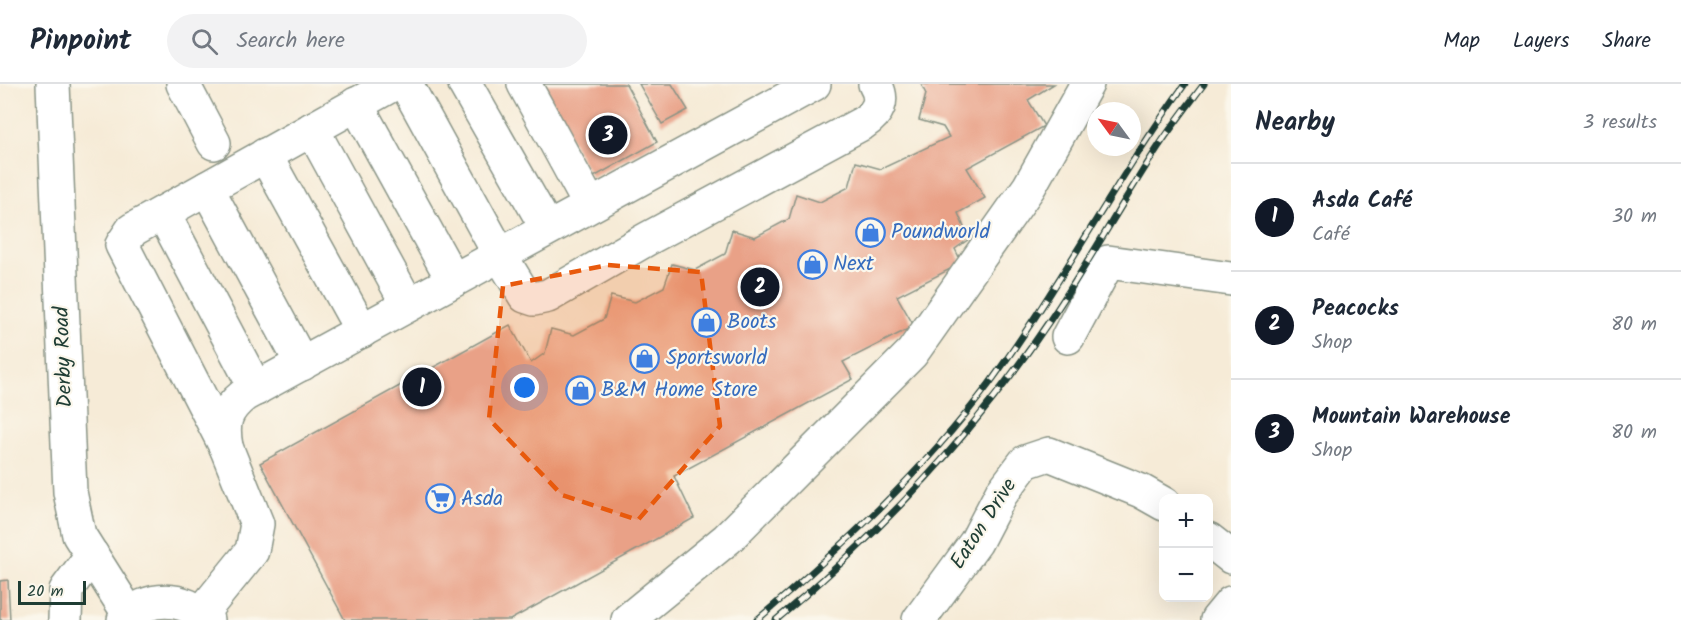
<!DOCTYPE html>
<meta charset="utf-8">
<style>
body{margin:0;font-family:Kalam,sans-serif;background:#f2f2f3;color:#1f2937}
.controls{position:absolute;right:18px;bottom:18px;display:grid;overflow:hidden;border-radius:12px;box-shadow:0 6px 24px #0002}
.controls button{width:54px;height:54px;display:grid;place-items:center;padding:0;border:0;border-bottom:2px solid #e0e1e3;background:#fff;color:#1f2937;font:30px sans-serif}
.compass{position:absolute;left:1087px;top:18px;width:54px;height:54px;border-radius:50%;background:#fff;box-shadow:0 6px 24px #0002;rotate:303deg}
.scale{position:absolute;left:18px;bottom:15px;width:68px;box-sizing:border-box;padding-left:6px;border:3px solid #1f3d34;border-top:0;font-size:16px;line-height:21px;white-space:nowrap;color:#1f3d34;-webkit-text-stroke:4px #fbf7ec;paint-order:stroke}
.you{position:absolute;left:525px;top:304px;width:21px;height:21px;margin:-15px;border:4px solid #fff;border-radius:50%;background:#1a73e8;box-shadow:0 0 0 9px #1a73e833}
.badge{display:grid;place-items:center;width:39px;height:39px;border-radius:50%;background:#111827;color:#fff;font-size:20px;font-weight:700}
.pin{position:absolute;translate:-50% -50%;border:3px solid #fff;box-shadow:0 2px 6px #0006}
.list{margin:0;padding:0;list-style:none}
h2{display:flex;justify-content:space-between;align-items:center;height:78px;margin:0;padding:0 24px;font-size:26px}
h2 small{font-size:20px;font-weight:400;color:#747a83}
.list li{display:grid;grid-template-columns:39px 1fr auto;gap:18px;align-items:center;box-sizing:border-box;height:108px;padding:0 24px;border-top:2px solid #e0e1e3}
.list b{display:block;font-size:22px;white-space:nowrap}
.list p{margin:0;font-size:20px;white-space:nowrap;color:#747a83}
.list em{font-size:20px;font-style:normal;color:#747a83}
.icon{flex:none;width:33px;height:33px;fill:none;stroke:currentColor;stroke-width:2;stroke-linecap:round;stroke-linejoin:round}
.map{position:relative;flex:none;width:1231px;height:536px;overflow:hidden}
header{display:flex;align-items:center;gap:36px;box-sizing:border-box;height:84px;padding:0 30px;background:#fff;border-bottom:2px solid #e0e1e3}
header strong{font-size:28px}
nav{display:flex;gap:33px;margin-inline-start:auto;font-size:21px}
.search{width:420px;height:54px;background:#f2f2f3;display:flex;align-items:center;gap:15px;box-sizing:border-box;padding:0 21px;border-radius:33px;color:#747a83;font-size:22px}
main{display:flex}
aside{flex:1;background:#fff}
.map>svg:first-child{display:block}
.building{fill:#e9a187}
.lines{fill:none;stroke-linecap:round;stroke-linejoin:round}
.minor-casing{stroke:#8a9486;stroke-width:36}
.minor{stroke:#fff;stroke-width:33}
.rail-casing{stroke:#1f3d34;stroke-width:7}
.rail{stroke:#fbf7ec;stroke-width:4.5;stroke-dasharray:14;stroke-linecap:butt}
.marked{fill:#e8590c;fill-opacity:0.2;stroke:#e8590c;stroke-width:4.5;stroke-dasharray:12 8;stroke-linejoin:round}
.labels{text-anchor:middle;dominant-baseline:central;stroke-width:4.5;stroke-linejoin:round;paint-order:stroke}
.shop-label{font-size:21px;fill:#366cbe;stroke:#fbf7ec;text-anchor:start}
.street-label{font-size:21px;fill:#1f3d34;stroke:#fbf7ec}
</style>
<header>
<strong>Pinpoint</strong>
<div class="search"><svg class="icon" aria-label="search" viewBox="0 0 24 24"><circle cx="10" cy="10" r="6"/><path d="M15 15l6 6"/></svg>Search here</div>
<nav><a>Map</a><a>Layers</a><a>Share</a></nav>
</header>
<main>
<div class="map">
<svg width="1231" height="536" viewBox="0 0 1231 536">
<rect width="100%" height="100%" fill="#fbf7ec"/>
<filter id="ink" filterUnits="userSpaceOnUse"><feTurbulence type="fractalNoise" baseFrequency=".0167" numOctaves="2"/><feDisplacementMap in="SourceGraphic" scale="12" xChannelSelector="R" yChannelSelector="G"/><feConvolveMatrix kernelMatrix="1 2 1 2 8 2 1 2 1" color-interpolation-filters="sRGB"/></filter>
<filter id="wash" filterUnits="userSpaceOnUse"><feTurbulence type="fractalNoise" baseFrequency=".008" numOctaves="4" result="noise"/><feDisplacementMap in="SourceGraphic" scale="24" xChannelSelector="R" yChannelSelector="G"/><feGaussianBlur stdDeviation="1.35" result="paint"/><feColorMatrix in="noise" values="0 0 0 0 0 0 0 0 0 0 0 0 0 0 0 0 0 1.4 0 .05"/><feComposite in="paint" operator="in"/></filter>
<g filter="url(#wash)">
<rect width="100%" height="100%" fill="#f6ebd7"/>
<g id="blocks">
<!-- building -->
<g class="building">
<path d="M 541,0 L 626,0 L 657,58 L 592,94 Z"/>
<path d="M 639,0 L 672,0 L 688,26 L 662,40 Z"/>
<path d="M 921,0 L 1054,0 L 1028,16 L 1044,42 L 967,84 L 985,114 L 958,129 L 969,155 L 955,165 L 962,179 L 897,212 L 914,242 L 843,278 L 853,295 L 674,392 L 694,434 L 510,536 L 345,536 L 260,379 L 510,241 L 531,279 L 545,269 L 551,245 L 574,251 L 604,235 L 611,212 L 635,218 L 664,203 L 672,180 L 695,186 L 725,170 L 732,146 L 755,153 L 789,135 L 796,110 L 820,118 L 849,103 L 856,78 L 881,85 L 949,53 L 943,43 L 919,36 L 926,10 Z"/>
<path d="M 8,496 L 10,536 L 0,536 L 0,497 Z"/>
</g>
</g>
</g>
<g filter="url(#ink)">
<use href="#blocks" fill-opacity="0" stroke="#8a9486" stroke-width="1.5"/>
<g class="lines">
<defs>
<g id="minor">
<path d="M 53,0 L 70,408 L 79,451 L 129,530"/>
<path d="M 183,0 L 214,59"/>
<path d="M 406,0 L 500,171 L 814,0"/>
<path d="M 465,0 L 547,144"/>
<path d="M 524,0 L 590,121"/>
<path d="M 356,20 L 453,196"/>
<path d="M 312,45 L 408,221"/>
<path d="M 265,71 L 362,247"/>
<path d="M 207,104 L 302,280"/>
<path d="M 163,129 L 256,305"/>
<path d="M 1068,253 L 1108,178 L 1231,195"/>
<path d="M 226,363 C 222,339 224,327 244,311 L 500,171 L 525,212 L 534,215 L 548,212 L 647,155 L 863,39 C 878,29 885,17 875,0"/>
<path d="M 1208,455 L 1231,473"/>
<path d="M 201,530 L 252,467 L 257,440 L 226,363 L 122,161 L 132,146 L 393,0"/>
<path d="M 65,536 L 66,506 L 92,471"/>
<path d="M 124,536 C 146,511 185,511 207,536"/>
<path d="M 628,536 L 727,455 L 912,269 L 1029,103 L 1087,0"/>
<path d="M 919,536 L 976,458 L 1001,410 L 1025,378 L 1049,370 L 1141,407 L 1164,420"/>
<path d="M 1217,536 L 1231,519"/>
</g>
</defs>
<!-- minor casing -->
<use href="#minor" class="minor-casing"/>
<!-- minor -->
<use href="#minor" class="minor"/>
<defs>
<g id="rail">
<path d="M 757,536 C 840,465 923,388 989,300 C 1060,203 1115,97 1185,0"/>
<path d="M 776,536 C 880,450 975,348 1050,236 C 1086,183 1117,127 1151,74 C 1167,48 1186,24 1204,0"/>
</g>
</defs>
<!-- rail casing -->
<use href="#rail" class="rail-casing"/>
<!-- rail -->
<use href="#rail" class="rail"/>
</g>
</g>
<!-- marked area -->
<path class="marked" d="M 608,181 L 701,188 L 720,342 L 638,436 L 562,411 L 489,335 L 503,202 Z"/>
<!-- icons -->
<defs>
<symbol id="shop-ring" viewBox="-11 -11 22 22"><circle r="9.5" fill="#fbf7ec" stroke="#3f7fe0" stroke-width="1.5"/><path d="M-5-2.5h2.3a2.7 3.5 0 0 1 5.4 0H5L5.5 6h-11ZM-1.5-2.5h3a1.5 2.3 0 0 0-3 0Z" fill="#3f7fe0"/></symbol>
<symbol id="supermarket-ring" viewBox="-11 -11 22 22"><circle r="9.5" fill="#fbf7ec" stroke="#3f7fe0" stroke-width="1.5"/><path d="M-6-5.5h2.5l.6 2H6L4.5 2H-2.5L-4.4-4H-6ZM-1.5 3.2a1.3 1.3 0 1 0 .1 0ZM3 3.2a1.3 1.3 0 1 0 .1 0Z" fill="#3f7fe0"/></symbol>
</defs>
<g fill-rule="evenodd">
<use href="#shop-ring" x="854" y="132" width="33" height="33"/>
<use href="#shop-ring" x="796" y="164" width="33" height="33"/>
<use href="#shop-ring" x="690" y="222" width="33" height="33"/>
<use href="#shop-ring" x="628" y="258" width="33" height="33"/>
<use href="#shop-ring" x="564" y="290" width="33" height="33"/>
<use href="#supermarket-ring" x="424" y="398" width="33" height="33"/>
</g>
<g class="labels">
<!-- shop labels -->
<g class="shop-label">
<text x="891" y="148">Poundworld</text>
<text x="833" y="180">Next</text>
<text x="727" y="238">Boots</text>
<text x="666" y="274">Sportsworld</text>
<text x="601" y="306">B&amp;M Home Store</text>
<text x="461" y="415">Asda</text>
</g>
<!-- street labels -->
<g class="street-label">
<text transform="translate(64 273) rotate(-92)">Derby Road</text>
<text transform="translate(984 440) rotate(-57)">Eaton Drive</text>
</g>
</g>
</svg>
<div class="controls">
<button>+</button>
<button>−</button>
</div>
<svg class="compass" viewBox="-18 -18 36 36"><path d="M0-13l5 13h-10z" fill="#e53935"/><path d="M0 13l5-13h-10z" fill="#747a83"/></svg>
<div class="scale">20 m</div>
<div class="you"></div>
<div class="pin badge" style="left:422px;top:303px">1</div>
<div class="pin badge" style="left:760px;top:203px">2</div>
<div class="pin badge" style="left:608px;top:51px">3</div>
</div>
<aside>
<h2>Nearby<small>3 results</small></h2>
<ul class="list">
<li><span class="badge">1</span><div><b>Asda Café</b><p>Café</p></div><em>30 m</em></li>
<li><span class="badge">2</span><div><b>Peacocks</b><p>Shop</p></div><em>80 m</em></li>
<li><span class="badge">3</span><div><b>Mountain Warehouse</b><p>Shop</p></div><em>80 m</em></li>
</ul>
</aside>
</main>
